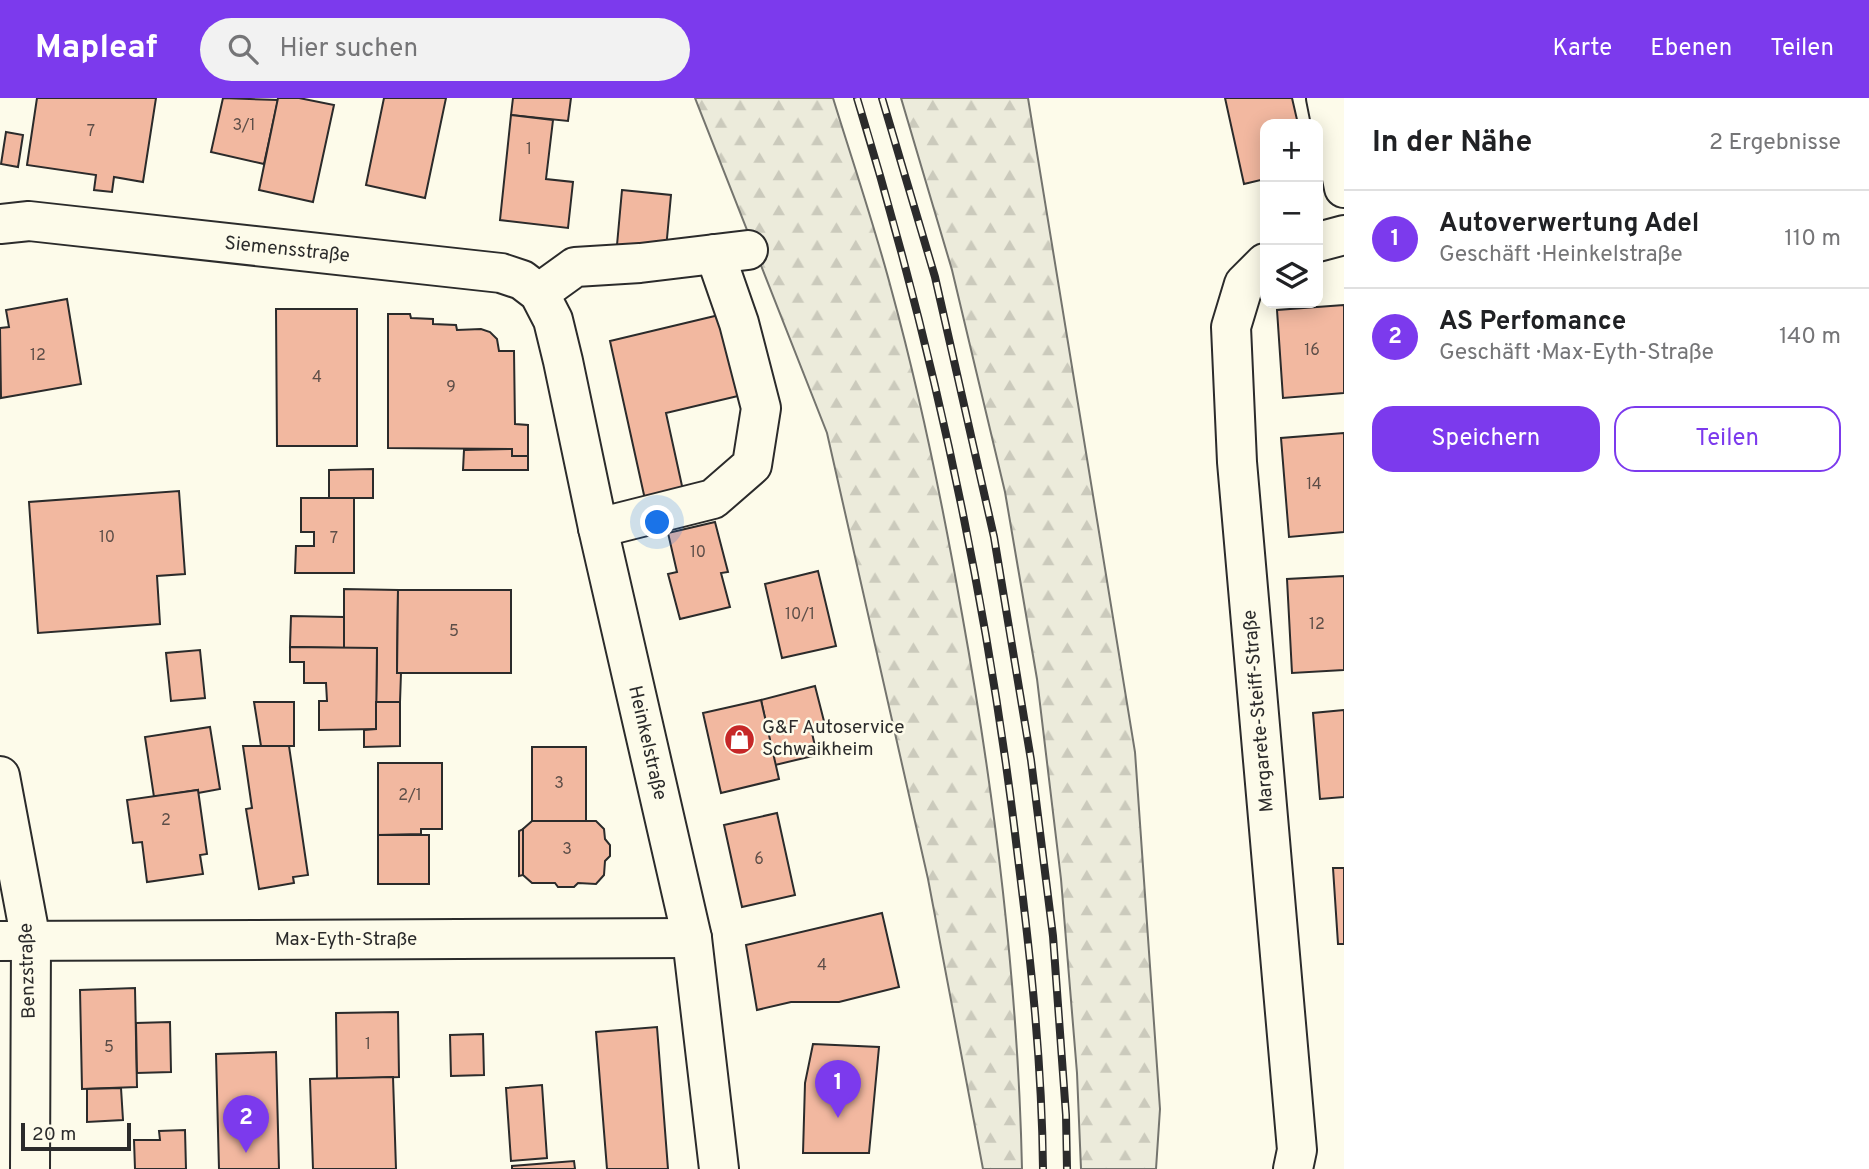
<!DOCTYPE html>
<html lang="de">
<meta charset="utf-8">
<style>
body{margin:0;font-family:Overpass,sans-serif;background:#f2f2f2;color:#202124}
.controls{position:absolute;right:21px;top:21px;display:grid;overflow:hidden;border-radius:14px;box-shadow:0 4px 18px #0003}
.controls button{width:63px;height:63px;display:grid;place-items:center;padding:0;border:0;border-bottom:2px solid #e0e0e0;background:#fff;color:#202124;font:35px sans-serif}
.scale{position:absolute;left:21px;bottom:18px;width:110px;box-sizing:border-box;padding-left:7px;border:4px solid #2b2b2b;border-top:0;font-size:19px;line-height:24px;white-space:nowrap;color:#2b2b2b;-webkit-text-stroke:5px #fdfbea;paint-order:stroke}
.you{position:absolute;left:658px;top:425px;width:24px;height:24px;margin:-18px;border:5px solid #fff;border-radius:50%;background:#1a73e8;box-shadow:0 0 0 10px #1a73e833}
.badge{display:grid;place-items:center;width:46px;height:46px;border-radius:50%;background:#7c3aed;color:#fff;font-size:23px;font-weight:700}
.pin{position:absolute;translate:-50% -58px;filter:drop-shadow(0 2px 4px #0008)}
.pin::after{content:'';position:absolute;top:37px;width:24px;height:21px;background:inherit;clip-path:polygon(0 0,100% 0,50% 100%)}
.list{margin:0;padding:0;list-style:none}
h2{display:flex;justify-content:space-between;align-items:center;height:91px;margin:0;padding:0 28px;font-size:30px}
h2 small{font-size:23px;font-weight:400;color:#757577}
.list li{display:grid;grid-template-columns:46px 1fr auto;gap:21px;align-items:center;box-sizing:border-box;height:98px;padding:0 28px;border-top:2px solid #e0e0e0}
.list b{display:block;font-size:26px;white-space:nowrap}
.list p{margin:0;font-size:23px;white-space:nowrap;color:#757577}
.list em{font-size:23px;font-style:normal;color:#757577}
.actions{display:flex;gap:14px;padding:21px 28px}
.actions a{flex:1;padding:16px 0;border:2px solid #7c3aed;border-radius:21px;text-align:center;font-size:24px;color:#7c3aed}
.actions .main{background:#7c3aed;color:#fff}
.icon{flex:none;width:38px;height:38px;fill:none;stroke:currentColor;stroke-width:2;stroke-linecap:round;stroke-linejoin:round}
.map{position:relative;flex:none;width:1344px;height:1071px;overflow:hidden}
header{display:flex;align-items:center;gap:42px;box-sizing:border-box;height:98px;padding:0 35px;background:#7c3aed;color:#fff}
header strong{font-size:33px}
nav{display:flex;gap:38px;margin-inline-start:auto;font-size:24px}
.search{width:490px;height:63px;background:#f2f2f2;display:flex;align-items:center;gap:18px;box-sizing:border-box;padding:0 24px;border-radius:38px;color:#757577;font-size:26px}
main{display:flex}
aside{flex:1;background:#fff}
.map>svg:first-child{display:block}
.forest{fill:url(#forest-firs);stroke:#74746e;stroke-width:2}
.building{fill:#f2b8a0;stroke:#2b2b2b;stroke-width:2}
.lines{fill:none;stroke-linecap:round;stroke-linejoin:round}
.minor-casing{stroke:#2b2b2b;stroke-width:42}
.minor{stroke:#fdfbea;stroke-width:38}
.rail-casing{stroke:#2b2b2b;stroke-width:8}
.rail{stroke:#fdfbea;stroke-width:5;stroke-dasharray:16;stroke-linecap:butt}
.labels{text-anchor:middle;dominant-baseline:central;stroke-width:5;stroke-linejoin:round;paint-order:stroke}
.number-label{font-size:16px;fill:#5d4e48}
.street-label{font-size:19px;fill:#2b2b2b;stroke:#fdfbea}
.poi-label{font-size:19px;fill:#2b2b2b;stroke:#fdfbea;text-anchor:start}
</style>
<header>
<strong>Mapleaf</strong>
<div class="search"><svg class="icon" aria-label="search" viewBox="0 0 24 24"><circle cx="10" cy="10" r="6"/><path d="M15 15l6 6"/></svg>Hier suchen</div>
<nav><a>Karte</a><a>Ebenen</a><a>Teilen</a></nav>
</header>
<main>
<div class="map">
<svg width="1344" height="1071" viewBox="0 0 1344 1071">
<defs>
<pattern id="forest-firs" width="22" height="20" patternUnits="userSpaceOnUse" patternTransform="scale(1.75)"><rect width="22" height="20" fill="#ecebdb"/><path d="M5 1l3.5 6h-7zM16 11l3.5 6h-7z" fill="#cbcabc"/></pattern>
</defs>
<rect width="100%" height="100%" fill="#fdfbea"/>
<!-- forest -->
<g class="forest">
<path d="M 695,0 L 833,0 C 853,65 875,129 892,194 C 921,300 943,408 962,516 C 995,699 1018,884 1022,1071 L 983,1071 L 928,781 L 827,335 Z"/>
<path d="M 901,0 L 1028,0 L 1135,654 L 1160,1011 L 1156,1071 L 1081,1071 L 1077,975 L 1061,781 L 1037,581 L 1005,394 L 952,172 Z"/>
</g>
<!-- building -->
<g class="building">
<path d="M 37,0 L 156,0 L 143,84 L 114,79 L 112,94 L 94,92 L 96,77 L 27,67 Z"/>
<path d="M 223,0 L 278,2 L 264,66 L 211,54 Z"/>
<path d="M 278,0 L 299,0 L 334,7 L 313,104 L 259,92 Z"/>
<path d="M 384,0 L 446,0 L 425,100 L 366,87 Z"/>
<path d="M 513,0 L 571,0 L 568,23 L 511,17 Z"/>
<path d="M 1225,0 L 1292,0 L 1298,26 L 1265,26 L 1265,81 L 1244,86 Z"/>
<path d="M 511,17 L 553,22 L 546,81 L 573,84 L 568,130 L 500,122 Z"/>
<path d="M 6,34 L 23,37 L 18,69 L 1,66 Z"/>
<path d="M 622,92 L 671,97 L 666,151 L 617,147 Z"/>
<path d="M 67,201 L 81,286 L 1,300 L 0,230 L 9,229 L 6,212 Z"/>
<path d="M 1344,207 L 1344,295 L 1283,300 L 1277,212 Z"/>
<path d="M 276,211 L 357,211 L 357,348 L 277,348 Z"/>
<path d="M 388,216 L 410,216 L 411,220 L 433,221 L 433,226 L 456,227 L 457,232 L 481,231 L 490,234 L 497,241 L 499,253 L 514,253 L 515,326 L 528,327 L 528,358 L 512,358 L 512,351 L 388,350 Z"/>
<path d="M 719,217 L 738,298 L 666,315 L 684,397 L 646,406 L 610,243 Z"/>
<path d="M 1344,335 L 1344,434 L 1289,439 L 1281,340 Z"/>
<path d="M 512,351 L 512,358 L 528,358 L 528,372 L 463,372 L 464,352 Z"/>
<path d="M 373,371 L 373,400 L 329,400 L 329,372 Z"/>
<path d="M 179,393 L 185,476 L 157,478 L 160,526 L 38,535 L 29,404 Z"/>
<path d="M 301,400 L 354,400 L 354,475 L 295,475 L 296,448 L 314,448 L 314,434 L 301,434 Z"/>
<path d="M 715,424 L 728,474 L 721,475 L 730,509 L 680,521 L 668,476 L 677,474 L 668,435 Z"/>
<path d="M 818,473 L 836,548 L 782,560 L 765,486 Z"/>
<path d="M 1344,478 L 1344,572 L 1292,575 L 1287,481 Z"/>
<path d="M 344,491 L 398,492 L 397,575 L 401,575 L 400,604 L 376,604 L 377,550 L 344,550 Z"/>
<path d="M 398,492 L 511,492 L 511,575 L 397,575 Z"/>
<path d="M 291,518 L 344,519 L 344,550 L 290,549 Z"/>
<path d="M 290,549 L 377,550 L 376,631 L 319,632 L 319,603 L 327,603 L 326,585 L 304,585 L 304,564 L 290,564 Z"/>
<path d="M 200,552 L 205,600 L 171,603 L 166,555 Z"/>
<path d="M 815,588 L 826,631 L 812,635 L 817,657 L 775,667 L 761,602 Z"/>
<path d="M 761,602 L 779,681 L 721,695 L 703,615 Z"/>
<path d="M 254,604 L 294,604 L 294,648 L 261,648 Z"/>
<path d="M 376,604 L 400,604 L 400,648 L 364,649 L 364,632 L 376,631 Z"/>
<path d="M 1344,612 L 1344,699 L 1320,701 L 1313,615 Z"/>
<path d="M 210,629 L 220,691 L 198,695 L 198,692 L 154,699 L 145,639 Z"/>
<path d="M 243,648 L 289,648 L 308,777 L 293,779 L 294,785 L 259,791 L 246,711 L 252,710 Z"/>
<rect x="532" y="649" width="54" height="74"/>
<path d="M 378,665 L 442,665 L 442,731 L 421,731 L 421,736 L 378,737 Z"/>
<path d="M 198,692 L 207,756 L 200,757 L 203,776 L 147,784 L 142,744 L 133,745 L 127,702 Z"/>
<path d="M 777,715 L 795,797 L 742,809 L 724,727 Z"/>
<path d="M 532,723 L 596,723 L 604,731 L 605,741 L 610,747 L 610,758 L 605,763 L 604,777 L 596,786 L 578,785 L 574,789 L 558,789 L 555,785 L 532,785 L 523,777 L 523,731 Z"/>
<path d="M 523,731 L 523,777 L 519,778 L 519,733 Z"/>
<rect x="378" y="737" width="51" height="49"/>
<path d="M 1333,770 L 1344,770 L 1344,846 L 1338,846 Z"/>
<path d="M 882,815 L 899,889 L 839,904 L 791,904 L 757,912 L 746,847 Z"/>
<path d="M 135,890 L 137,989 L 82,991 L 80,892 Z"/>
<path d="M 398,914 L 399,979 L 337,981 L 336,915 Z"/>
<path d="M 170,924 L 171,974 L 137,975 L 136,925 Z"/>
<path d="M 657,929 L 668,1071 L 607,1071 L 596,934 Z"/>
<path d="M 483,936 L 484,977 L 451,978 L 450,937 Z"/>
<path d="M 813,946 L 879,949 L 869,1055 L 803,1055 L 805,985 Z"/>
<path d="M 276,954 L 279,1071 L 219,1071 L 216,956 Z"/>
<path d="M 393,979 L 396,1071 L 313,1071 L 310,981 Z"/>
<path d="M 542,987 L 547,1060 L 511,1063 L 506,990 Z"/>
<path d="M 121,990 L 123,1022 L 87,1024 L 87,991 Z"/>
<path d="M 185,1032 L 186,1071 L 135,1071 L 134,1042 L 160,1042 L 159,1033 Z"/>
<path d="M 574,1063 L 575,1071 L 512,1071 L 512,1068 Z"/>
</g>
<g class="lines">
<defs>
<g id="minor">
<path d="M 1326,0 L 1344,90"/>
<path d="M 0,126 L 29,123 L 501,175 L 522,182 L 539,195 L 553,222 L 563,263 L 598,430 L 692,840 L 719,1071"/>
<path d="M 1318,144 L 1344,137"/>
<path d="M 1265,165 L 1244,186 L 1231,229 L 1237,364 L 1297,1052 L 1293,1071"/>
<path d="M 539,195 L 575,169 L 640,165 L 748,152"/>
<path d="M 598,430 L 713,401 L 752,367 L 761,310 L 739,225 L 715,156"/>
<path d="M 0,678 L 31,843 L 30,1071"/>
<path d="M 0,843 L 692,840"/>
</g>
</defs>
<!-- minor casing -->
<use href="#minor" class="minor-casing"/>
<!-- minor -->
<use href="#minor" class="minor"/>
<defs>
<g id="rail">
<path d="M 857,0 C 933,248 988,502 1018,760 C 1031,863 1042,967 1043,1071"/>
<path d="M 882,0 L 935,179 L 994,439 L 1031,662 L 1053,838 L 1066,1017 L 1067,1071"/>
</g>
</defs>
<!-- rail casing -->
<use href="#rail" class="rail-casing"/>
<!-- rail -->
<use href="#rail" class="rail"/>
</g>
<!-- icons -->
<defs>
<symbol id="shop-disc" viewBox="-11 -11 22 22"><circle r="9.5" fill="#c62828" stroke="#fdfbea"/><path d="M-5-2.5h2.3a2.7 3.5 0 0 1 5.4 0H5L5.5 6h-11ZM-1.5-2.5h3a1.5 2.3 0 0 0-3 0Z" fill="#fff"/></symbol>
</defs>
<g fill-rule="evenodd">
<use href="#shop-disc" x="722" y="624" width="35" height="35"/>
</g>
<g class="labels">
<!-- number labels -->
<g class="number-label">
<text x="244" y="28">3/1</text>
<text x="91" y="34">7</text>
<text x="529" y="52">1</text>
<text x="1312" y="253">16</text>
<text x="38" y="258">12</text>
<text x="317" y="280">4</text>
<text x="451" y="290">9</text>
<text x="1314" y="387">14</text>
<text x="107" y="440">10</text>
<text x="334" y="441">7</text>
<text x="698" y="455">10</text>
<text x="800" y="517">10/1</text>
<text x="1317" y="527">12</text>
<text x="454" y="534">5</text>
<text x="559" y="686">3</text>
<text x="410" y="698">2/1</text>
<text x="166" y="723">2</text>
<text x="567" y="752">3</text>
<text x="759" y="762">6</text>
<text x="822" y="868">4</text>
<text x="368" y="947">1</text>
<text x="109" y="950">5</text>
</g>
<!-- street labels -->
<g class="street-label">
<text transform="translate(287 152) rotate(6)">Siemensstraße</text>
<text transform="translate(1259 613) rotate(-95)">Margarete-Steiff-Straße</text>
<text transform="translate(647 645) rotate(77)">Heinkelstraße</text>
<text x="346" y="842">Max-Eyth-Straße</text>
<text transform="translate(28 873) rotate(-92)">Benzstraße</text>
</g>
<!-- poi labels -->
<g class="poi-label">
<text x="762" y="630">G&amp;F Autoservice<tspan x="762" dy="22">Schwaikheim</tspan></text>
</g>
</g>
</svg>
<div class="controls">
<button>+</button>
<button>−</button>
<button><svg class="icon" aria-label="layers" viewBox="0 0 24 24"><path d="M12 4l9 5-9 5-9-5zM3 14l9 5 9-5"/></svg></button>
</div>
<div class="scale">20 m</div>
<div class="you"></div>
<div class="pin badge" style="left:838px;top:1020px">1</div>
<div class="pin badge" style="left:246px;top:1055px">2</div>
</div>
<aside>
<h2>In der Nähe<small>2 Ergebnisse</small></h2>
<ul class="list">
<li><span class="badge">1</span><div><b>Autoverwertung Adel</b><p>Geschäft · Heinkelstraße</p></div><em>110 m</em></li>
<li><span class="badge">2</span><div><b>AS Perfomance</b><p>Geschäft · Max-Eyth-Straße</p></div><em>140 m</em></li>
</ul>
<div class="actions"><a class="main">Speichern</a><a>Teilen</a></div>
</aside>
</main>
